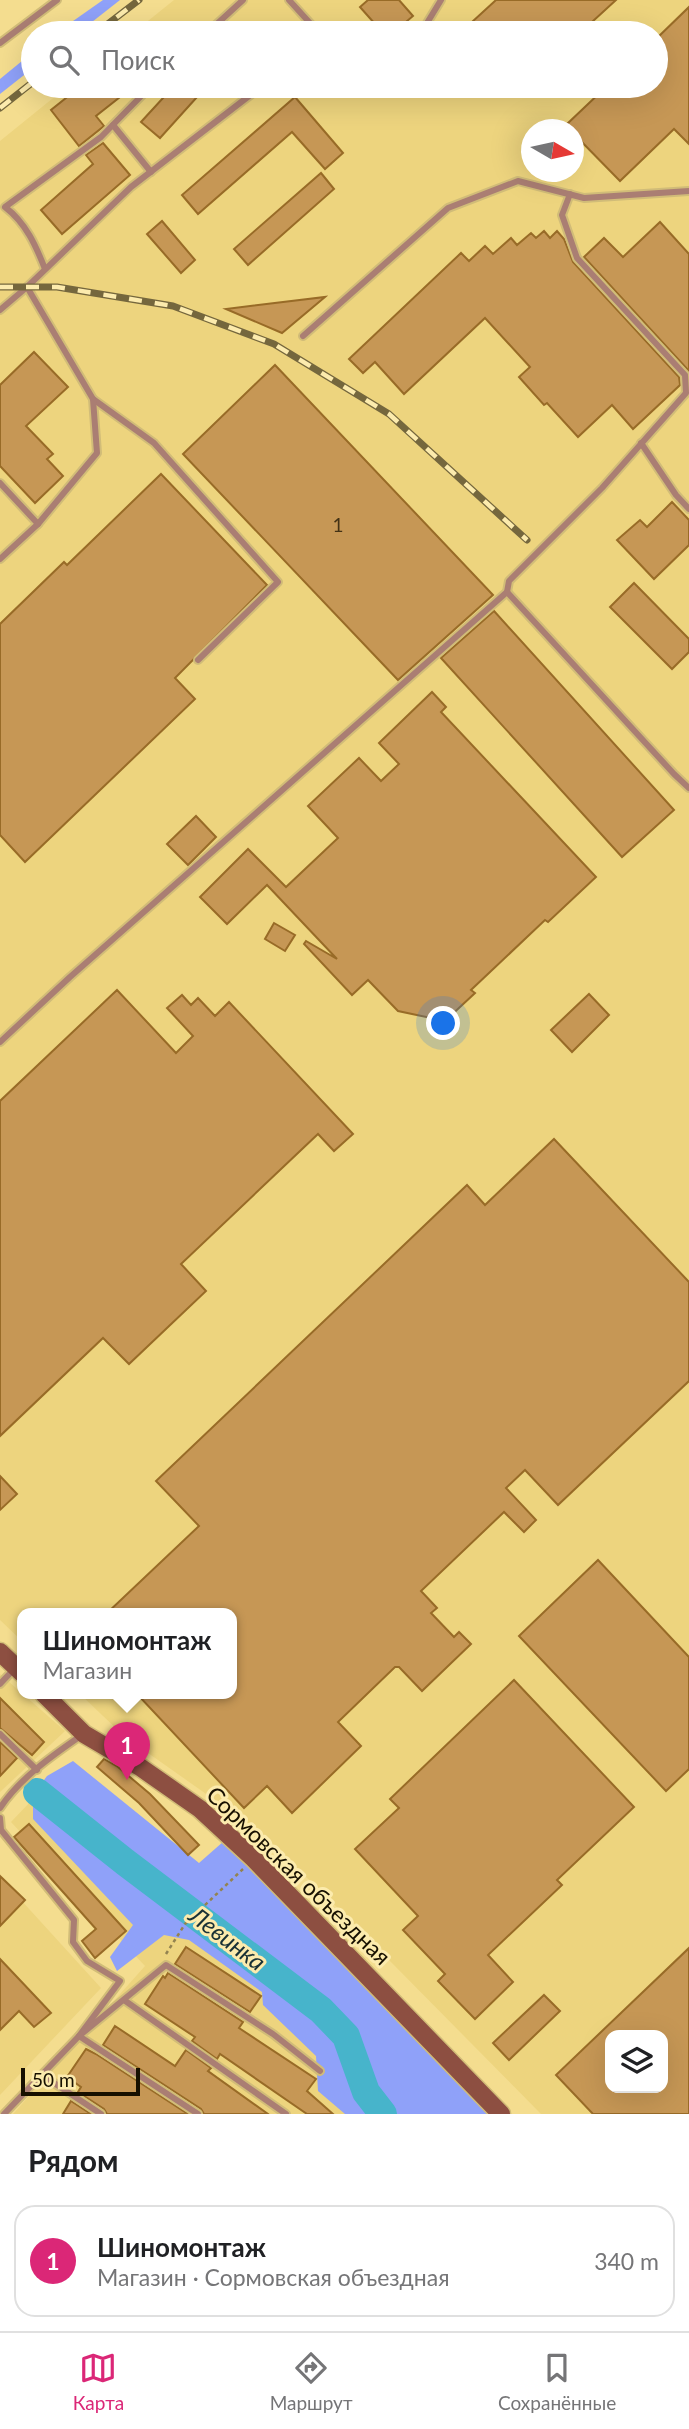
<!DOCTYPE html>
<html lang="ru">
<meta charset="utf-8">
<style>
body{margin:0;font-family:Lato,sans-serif;background:#f6f6f6;color:#202124}
.controls{position:absolute;right:21px;bottom:21px;display:grid;overflow:hidden;border-radius:14px;box-shadow:0 7px 28px #0002}
.controls button{width:63px;height:63px;display:grid;place-items:center;padding:0;border:0;border-bottom:2px solid #e0e0e0;background:#fff;color:#202124;font:35px sans-serif}
.compass{position:absolute;left:521px;top:119px;width:63px;height:63px;border-radius:50%;background:#fff;box-shadow:0 7px 28px #0002;rotate:99deg}
.scale{position:absolute;left:21px;bottom:18px;width:119px;box-sizing:border-box;padding-left:7px;border:4px solid #171000;border-top:0;font-size:19px;line-height:24px;white-space:nowrap;color:#171000;-webkit-text-stroke:5px #fcebad;paint-order:stroke}
.you{position:absolute;left:444px;top:1024px;width:24px;height:24px;margin:-18px;border:5px solid #fff;border-radius:50%;background:#1a73e8;box-shadow:0 0 0 10px #1a73e833}
.badge{display:grid;place-items:center;width:46px;height:46px;border-radius:50%;background:#db2777;color:#fff;font-size:23px;font-weight:700}
.pin{position:absolute;translate:-50% -58px;filter:drop-shadow(0 2px 4px #0008)}
.pin::after{content:'';position:absolute;top:37px;width:24px;height:21px;background:inherit;clip-path:polygon(0 0,100% 0,50% 100%)}
.popup{position:absolute;left:17px;top:1608px;width:220px;height:91px;box-sizing:border-box;display:grid;place-content:center;border-radius:14px;background:#fff;filter:drop-shadow(0 2px 5px #0005);font-size:23px;white-space:nowrap;color:#757577}
.popup b{font-size:26px;color:#202124}
.popup::after{content:'';position:absolute;left:50%;top:100%;margin-left:-14px;border:14px solid transparent;border-top-color:#fff}
.list{margin:0;padding:0;list-style:none}
h2{display:flex;justify-content:space-between;align-items:center;height:91px;margin:0;padding:0 28px;font-size:30px}
h2 small{font-size:23px;font-weight:400;color:#757577}
.list li{display:grid;grid-template-columns:46px 1fr auto;gap:21px;align-items:center;box-sizing:border-box;height:112px;margin:0 14px 14px;padding:0 14px;border:2px solid #e0e0e0;border-radius:21px}
.list b{display:block;font-size:26px;white-space:nowrap}
.list p{margin:0;font-size:23px;white-space:nowrap;color:#757577}
.list em{font-size:23px;font-style:normal;color:#757577}
.icon{flex:none;width:38px;height:38px;fill:none;stroke:currentColor;stroke-width:2;stroke-linecap:round;stroke-linejoin:round}
.map{position:relative;flex:none;width:689px;height:2114px;overflow:hidden}
.search{position:absolute;background:#fff;box-shadow:0 7px 28px #0002;left:21px;right:21px;top:21px;height:77px;display:flex;align-items:center;gap:18px;box-sizing:border-box;padding:0 24px;border-radius:38px;color:#757577;font-size:26px}
.sheet{height:217px;background:#fff}
nav{display:flex;justify-content:space-around;align-items:center;box-sizing:border-box;height:98px;border-top:2px solid #e0e0e0;background:#fff;font-size:19px;color:#757577}
nav a{display:grid;justify-items:center;gap:4px}
nav .on{color:#db2777}
.map>svg:first-child{display:block}
.built{fill:#edd47e;fill-rule:evenodd}
.forest{fill:#8fa1f9}
.lines{fill:none;stroke-linecap:round;stroke-linejoin:round}
.river{stroke:#47b4cb;stroke-width:28}
.building{fill:#c69755;stroke:#986b27;stroke-width:2;fill-rule:evenodd}
.lane-casing{stroke:#d1bc78;stroke-width:10}
.secondary-casing{stroke:#d1bc78;stroke-width:21}
.path{stroke:#938350;stroke-width:2.5;stroke-dasharray:3.5 3.5;stroke-linecap:butt}
.lane{stroke:#aa7e73;stroke-width:6}
.secondary{stroke:#8d4f41;stroke-width:18}
.rail-casing{stroke:#75673d;stroke-width:7}
.rail{stroke:#fcebad;stroke-width:4.5;stroke-dasharray:13;stroke-linecap:butt}
.labels{text-anchor:middle;dominant-baseline:central;stroke-width:6;stroke-linejoin:round;paint-order:stroke}
.number-label{font-size:19px;fill:#433215}
.street-label{font-size:23px;fill:#171000;stroke:#fcebad}
.water-label{font-size:24px;font-style:italic;fill:#193136;stroke:#fcebad}
</style>
<div class="map">
<svg width="689" height="2114" viewBox="0 0 689 2114">
<rect width="100%" height="100%" fill="#f4dd8f"/>
<!-- built -->
<g class="built">
<path d="M 174,0 L 689,0 L 689,2114 L 541,2114 L 314,1884 L 226,1808 L 124,1736 L 80,1694 L 232,1694 L 232,1614 L 22,1614 L 22,1641 L 0,1620 L 0,141 L 68,86 L 656,86 L 656,33 L 133,33 ZM 532,130 L 574,130 L 574,172 L 532,172 ZM 610,2035 L 663,2035 L 663,2088 L 610,2088 Z"/>
<path d="M 0,1674 L 65,1731 L 0,1792 Z"/>
<path d="M 32,1800 L 313,2015 L 366,2114 L 13,2114 L 145,1966 L 11,1822 Z"/>
<path d="M 0,1877 L 101,1988 L 0,2095 Z"/>
</g>
<!-- forest -->
<g class="forest">
<path d="M 103,0 L 120,0 L 78,33 L 56,33 Z"/>
<path d="M 33,52 L 33,68 L 0,94 L 0,79 Z"/>
<path d="M 73,1761 L 199,1863 L 224,1841 L 491,2114 L 345,2114 L 318,2091 L 316,2056 L 263,2005 L 262,1992 L 189,1940 L 164,1935 L 117,1971 L 110,1957 L 133,1925 L 33,1819 L 33,1795 L 47,1776 Z"/>
</g>
<g class="lines">
<!-- river -->
<path class="river" d="M 37,1792 L 125,1862 L 321,2010 L 346,2036 L 366,2092 L 383,2114"/>
</g>
<!-- building -->
<g class="building">
<path d="M 368,0 L 399,0 L 413,16 L 393,33 L 383,33 L 360,7 Z"/>
<path d="M 496,0 L 616,0 L 580,33 L 460,33 Z"/>
<path d="M 689,7 L 689,144 L 674,129 L 620,181 L 573,133 L 573,130 L 566,125 L 607,86 L 656,86 L 656,39 Z"/>
<path d="M 81,86 L 134,86 L 96,116 L 104,126 L 79,146 L 51,110 Z"/>
<path d="M 174,86 L 207,86 L 160,138 L 141,122 Z"/>
<path d="M 295,97 L 343,153 L 325,169 L 292,132 L 198,214 L 182,195 Z"/>
<path d="M 103,143 L 130,175 L 62,234 L 41,210 L 93,164 L 86,155 Z"/>
<path d="M 321,173 L 334,189 L 248,265 L 234,249 Z"/>
<path d="M 162,221 L 195,260 L 181,273 L 147,234 Z"/>
<path d="M 660,222 L 689,254 L 689,371 L 584,257 L 604,238 L 623,257 Z"/>
<path d="M 544,231 L 550,238 L 557,231 L 564,239 L 573,262 L 679,377 L 680,385 L 633,429 L 612,405 L 578,437 L 547,403 L 544,405 L 519,377 L 530,367 L 485,318 L 404,394 L 375,362 L 363,373 L 349,359 L 461,253 L 469,261 L 485,246 L 493,254 L 511,238 L 517,245 L 531,233 L 536,238 Z"/>
<path d="M 325,297 L 282,333 L 226,309 Z"/>
<path d="M 34,352 L 68,387 L 26,426 L 53,454 L 47,459 L 63,476 L 35,503 L 0,466 L 0,385 Z"/>
<path d="M 275,365 L 493,595 L 398,680 L 183,454 Z"/>
<path d="M 161,474 L 267,585 L 175,678 L 195,699 L 25,862 L 0,835 L 0,624 L 64,562 L 67,565 Z"/>
<path d="M 672,502 L 689,520 L 689,545 L 654,579 L 617,540 L 640,520 L 647,527 Z"/>
<path d="M 634,583 L 689,639 L 689,652 L 672,669 L 610,607 Z"/>
<path d="M 494,611 L 674,810 L 622,857 L 441,658 Z"/>
<path d="M 432,692 L 446,707 L 441,712 L 596,877 L 548,922 L 545,920 L 471,990 L 475,993 L 445,1021 L 398,1011 L 368,980 L 352,995 L 304,944 L 306,941 L 337,959 L 267,885 L 227,924 L 200,897 L 248,849 L 286,887 L 338,838 L 308,806 L 359,758 L 381,781 L 399,764 L 379,743 Z"/>
<path d="M 196,816 L 216,837 L 188,865 L 167,844 Z"/>
<path d="M 274,923 L 295,935 L 285,951 L 265,939 Z"/>
<path d="M 117,990 L 176,1053 L 193,1036 L 167,1008 L 182,995 L 191,1005 L 198,998 L 215,1016 L 229,1002 L 353,1134 L 334,1151 L 318,1134 L 181,1264 L 206,1291 L 129,1364 L 103,1338 L 0,1436 L 0,1101 Z"/>
<path d="M 589,994 L 609,1015 L 572,1052 L 551,1030 Z"/>
<path d="M 554,1139 L 689,1282 L 689,1381 L 558,1505 L 525,1470 L 506,1488 L 536,1520 L 524,1532 L 504,1512 L 421,1591 L 437,1608 L 431,1613 L 454,1637 L 459,1632 L 471,1644 L 422,1691 L 399,1667 L 395,1667 L 338,1722 L 361,1746 L 292,1813 L 267,1786 L 244,1808 L 137,1694 L 232,1694 L 232,1614 L 106,1614 L 199,1526 L 156,1481 L 467,1185 L 485,1205 Z"/>
<path d="M 0,1476 L 17,1494 L 0,1510 Z"/>
<path d="M 598,1560 L 689,1657 L 689,1769 L 666,1791 L 519,1636 Z"/>
<path d="M 514,1680 L 634,1807 L 557,1880 L 562,1885 L 488,1955 L 513,1982 L 475,2019 L 438,1981 L 445,1974 L 403,1930 L 418,1916 L 355,1849 L 399,1808 L 390,1799 Z"/>
<path d="M 0,1698 L 44,1742 L 32,1755 L 0,1728 Z"/>
<path d="M 0,1742 L 17,1758 L 0,1776 Z"/>
<path d="M 104,1759 L 118,1767 L 150,1794 L 199,1845 L 188,1855 L 139,1803 L 97,1767 Z"/>
<path d="M 29,1824 L 126,1931 L 95,1958 L 82,1941 L 96,1929 L 14,1837 Z"/>
<path d="M 0,1876 L 25,1900 L 0,1926 Z"/>
<path d="M 186,1947 L 261,1996 L 250,2012 L 175,1964 Z"/>
<path d="M 689,1948 L 689,2114 L 593,2114 L 556,2075 ZM 610,2035 L 663,2035 L 663,2088 L 610,2088 Z"/>
<path d="M 0,1959 L 51,2013 L 34,2027 L 19,2011 L 0,2030 Z"/>
<path d="M 168,1973 L 243,2022 L 239,2028 L 316,2079 L 307,2091 L 333,2114 L 307,2114 L 220,2054 L 217,2059 L 192,2041 L 195,2037 L 145,2004 L 163,1976 L 165,1978 Z"/>
<path d="M 544,1995 L 560,2011 L 509,2060 L 493,2043 Z"/>
<path d="M 115,2026 L 175,2066 L 186,2050 L 211,2068 L 208,2071 L 268,2114 L 204,2114 L 201,2109 L 103,2045 Z"/>
<path d="M 86,2049 L 96,2054 L 188,2114 L 107,2114 L 104,2109 L 78,2092 L 81,2087 L 67,2077 Z"/>
<path d="M 71,2101 L 91,2114 L 63,2114 Z"/>
</g>
<g class="lines">
<defs>
<g id="lane">
<path d="M 289,0 L 319,33"/>
<path d="M 207,33 L 243,0"/>
<path d="M 412,33 L 424,28 L 441,0"/>
<path d="M 0,43 L 57,0"/>
<path d="M 113,125 L 151,172"/>
<path d="M 45,269 C 36,246 26,223 5,207 L 101,137 L 151,86"/>
<path d="M 0,310 L 27,287"/>
<path d="M 303,336 L 448,208 L 518,181 L 584,198 L 689,191"/>
<path d="M 93,399 L 154,443 L 278,582 L 198,660"/>
<path d="M 641,443 L 676,495 L 689,509"/>
<path d="M 0,483 L 38,524 L 0,559"/>
<path d="M 38,524 L 97,453 L 93,399 L 27,287 L 131,187 L 262,86"/>
<path d="M 507,592 L 509,581 L 602,488 L 686,393 L 685,375 L 577,258 L 562,215 L 570,194"/>
<path d="M 0,1042 L 70,977 L 507,592 L 674,774 L 689,788"/>
<path d="M 0,1684 L 15,1668"/>
<path d="M 0,1734 L 37,1770"/>
<path d="M 0,1808 C 20,1778 53,1755 82,1735"/>
<path d="M 0,1818 L 1,1830 L 74,1920 L 73,1942 L 87,1961 L 120,1981 L 79,2036 L 4,2114"/>
<path d="M 124,2000 L 286,2114"/>
<path d="M 42,2075 L 101,2114"/>
<path d="M 198,2114 L 79,2036 L 166,1965 L 273,2034 L 320,2071"/>
</g>
<g id="secondary">
<path d="M 0,1652 L 22,1673"/>
<path d="M 44,1694 L 84,1734 L 140,1767 L 200,1809 L 254,1859 L 501,2114"/>
</g>
</defs>
<!-- lane casing -->
<use href="#lane" class="lane-casing"/>
<!-- secondary casing -->
<use href="#secondary" class="secondary-casing"/>
<!-- path -->
<path class="path" d="M 166,1954 L 185,1924 L 243,1869"/>
<!-- lane -->
<use href="#lane" class="lane"/>
<!-- secondary -->
<use href="#secondary" class="secondary"/>
<defs>
<g id="rail">
<path d="M 96,33 L 139,0"/>
<path d="M 0,108 L 33,82"/>
<path d="M 0,287 L 57,287 L 173,306 L 274,344 L 389,414 L 527,540"/>
</g>
</defs>
<!-- rail casing -->
<use href="#rail" class="rail-casing"/>
<!-- rail -->
<use href="#rail" class="rail"/>
</g>
<g class="labels">
<!-- number labels -->
<g class="number-label">
<text x="338" y="524">1</text>
</g>
<!-- street labels -->
<g class="street-label">
<text transform="translate(299 1875) rotate(44)">Сормовская объездная</text>
</g>
<!-- water labels -->
<g class="water-label">
<text transform="translate(228 1938) rotate(37)">Левинка</text>
</g>
</g>
</svg>
<div class="controls">
<button><svg class="icon" aria-label="layers" viewBox="0 0 24 24"><path d="M12 4l9 5-9 5-9-5zM3 14l9 5 9-5"/></svg></button>
</div>
<svg class="compass" viewBox="-18 -18 36 36"><path d="M0-13l5 13h-10z" fill="#e53935"/><path d="M0 13l5-13h-10z" fill="#757577"/></svg>
<div class="scale">50 m</div>
<div class="you"></div>
<div class="pin badge" style="left:127px;top:1780px">1</div>
<div class="popup"><b>Шиномонтаж</b>Магазин</div>
<div class="search"><svg class="icon" aria-label="search" viewBox="0 0 24 24"><circle cx="10" cy="10" r="6"/><path d="M15 15l6 6"/></svg>Поиск</div>
</div>
<section class="sheet">
<h2>Рядом<small></small></h2>
<ul class="list">
<li><span class="badge">1</span><div><b>Шиномонтаж</b><p>Магазин · Сормовская объездная</p></div><em>340 m</em></li>
</ul>
</section>
<nav>
<a class="on"><svg class="icon" aria-label="map" viewBox="0 0 24 24"><path d="M3 6l6-2 6 2 6-2v14l-6 2-6-2-6 2zM9 4v14M15 6v14"/></svg>Карта</a>
<a><svg class="icon" aria-label="directions" viewBox="0 0 24 24"><path d="M12 3l9 9-9 9-9-9zM9 14v-3h6M13 9l2 2-2 2"/></svg>Маршрут</a>
<a><svg class="icon" aria-label="saved" viewBox="0 0 24 24"><path d="M7 4h10v16l-5-4-5 4z"/></svg>Сохранённые</a>
</nav>
